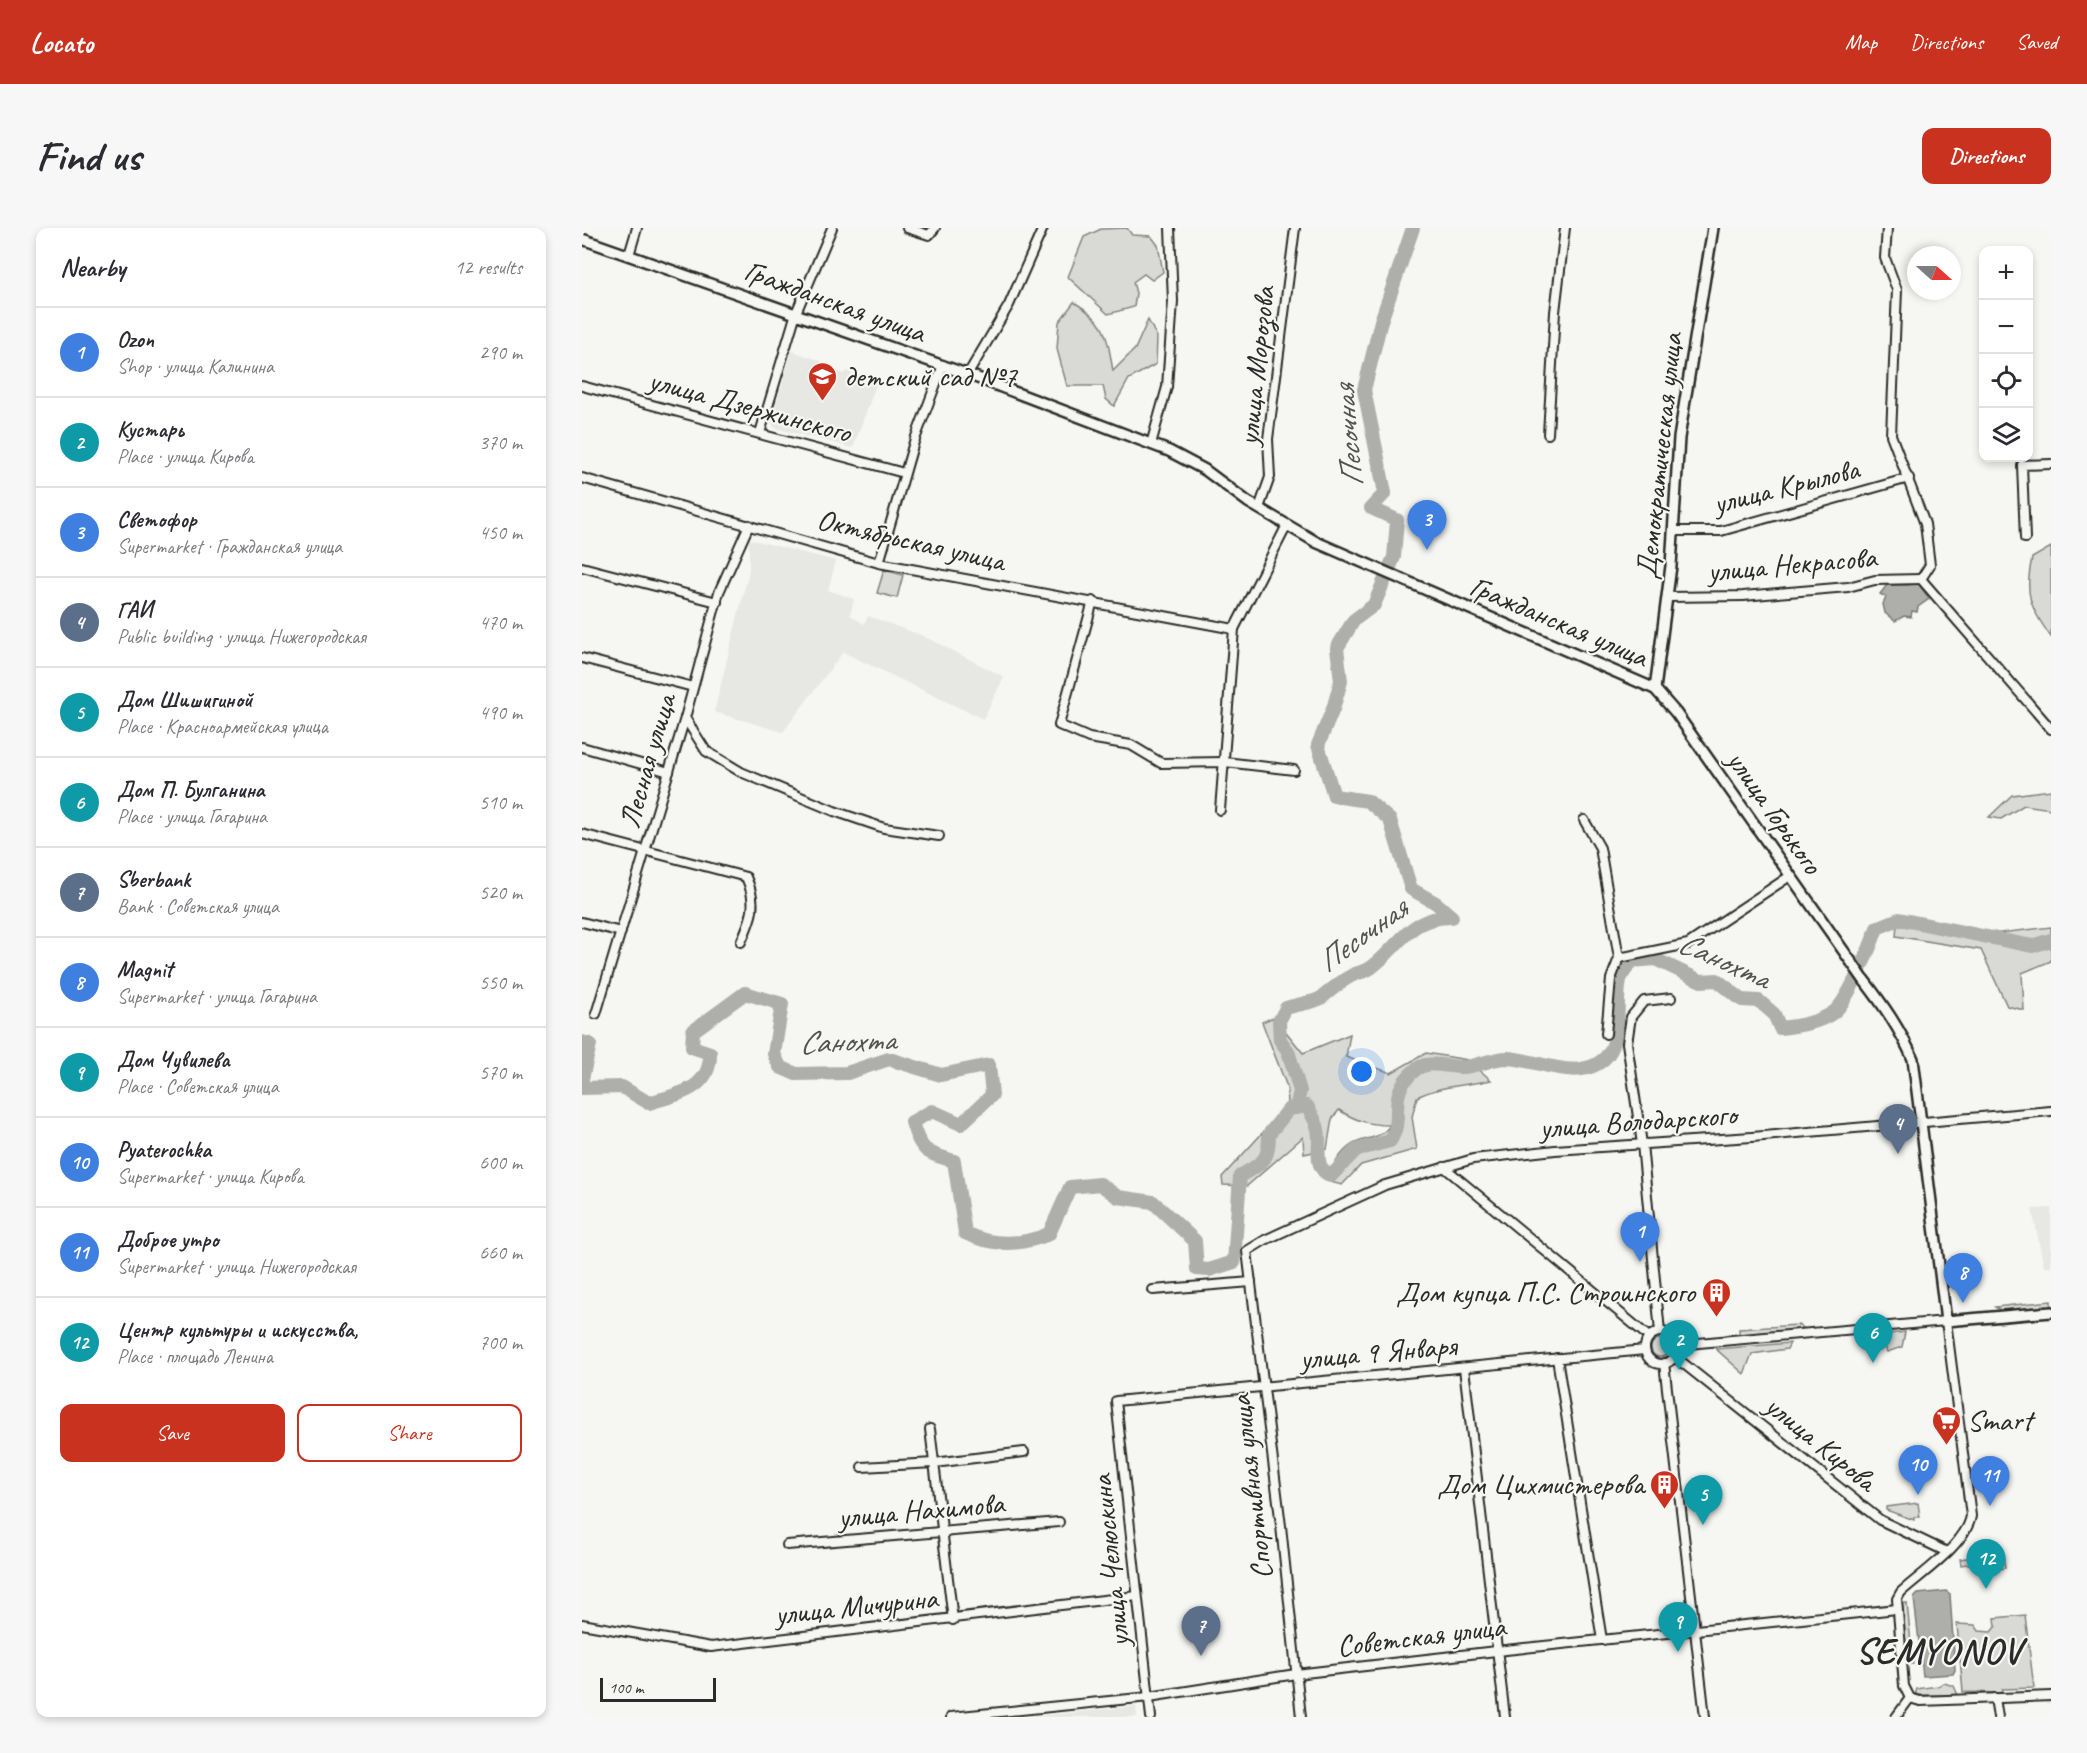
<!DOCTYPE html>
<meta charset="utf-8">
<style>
body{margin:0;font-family:Caveat,sans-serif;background:#f7f7f7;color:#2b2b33}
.controls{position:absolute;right:18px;top:18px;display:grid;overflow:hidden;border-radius:12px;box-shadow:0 3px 9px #0003}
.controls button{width:54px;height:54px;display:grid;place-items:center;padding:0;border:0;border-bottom:2px solid #e1e1e2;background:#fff;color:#2b2b33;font:30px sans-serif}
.compass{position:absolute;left:1325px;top:18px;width:54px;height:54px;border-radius:50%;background:#fff;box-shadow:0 3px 9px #0003;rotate:111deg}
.scale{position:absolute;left:18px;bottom:15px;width:116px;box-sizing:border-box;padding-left:6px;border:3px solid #2b2b2b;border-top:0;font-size:16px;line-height:21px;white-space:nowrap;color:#2b2b2b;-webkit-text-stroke:4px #f6f6f2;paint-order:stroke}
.you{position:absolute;left:780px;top:844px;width:21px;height:21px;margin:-15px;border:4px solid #fff;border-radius:50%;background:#1a73e8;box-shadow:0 0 0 9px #1a73e833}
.badge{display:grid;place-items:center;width:39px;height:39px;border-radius:50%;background:#c8321e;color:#fff;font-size:20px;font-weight:700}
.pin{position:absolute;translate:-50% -50px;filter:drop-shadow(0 2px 3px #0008)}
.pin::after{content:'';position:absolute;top:32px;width:21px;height:18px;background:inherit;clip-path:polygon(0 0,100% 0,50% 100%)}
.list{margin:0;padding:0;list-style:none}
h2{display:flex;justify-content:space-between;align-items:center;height:78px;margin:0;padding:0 24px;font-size:26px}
h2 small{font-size:20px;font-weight:400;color:#7c7c81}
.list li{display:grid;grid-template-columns:39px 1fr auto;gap:18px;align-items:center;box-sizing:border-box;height:90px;padding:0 24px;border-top:2px solid #e1e1e2}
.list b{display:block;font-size:22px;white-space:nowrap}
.list p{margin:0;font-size:20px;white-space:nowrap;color:#7c7c81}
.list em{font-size:20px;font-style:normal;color:#7c7c81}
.actions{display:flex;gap:12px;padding:18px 24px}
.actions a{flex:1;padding:14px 0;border:2px solid #c8321e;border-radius:12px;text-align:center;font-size:21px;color:#c8321e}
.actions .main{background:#c8321e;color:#fff}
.icon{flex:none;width:33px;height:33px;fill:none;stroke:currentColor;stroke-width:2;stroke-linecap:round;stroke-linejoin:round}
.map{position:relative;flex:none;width:1469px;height:1489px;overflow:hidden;border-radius:12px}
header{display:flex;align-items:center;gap:36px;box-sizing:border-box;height:84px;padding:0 30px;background:#c8321e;color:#fff}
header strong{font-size:28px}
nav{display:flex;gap:33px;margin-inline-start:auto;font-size:21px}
.intro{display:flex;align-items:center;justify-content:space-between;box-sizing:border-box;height:144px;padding:0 36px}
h1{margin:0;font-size:42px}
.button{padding:15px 27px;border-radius:12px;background:#c8321e;color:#fff;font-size:21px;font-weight:700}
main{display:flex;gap:36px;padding:0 36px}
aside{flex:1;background:#fff;border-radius:12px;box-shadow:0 3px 9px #0003}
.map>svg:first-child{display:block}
.built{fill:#e7e7e3}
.green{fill:#d9d9d5;stroke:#828280;stroke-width:1.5}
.water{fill:#aeaeab;stroke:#7a7a78;stroke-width:1.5}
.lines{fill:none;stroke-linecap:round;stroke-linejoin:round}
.river{stroke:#aeaeab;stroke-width:14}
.minor-casing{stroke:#2b2b2b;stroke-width:12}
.tertiary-casing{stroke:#2b2b2b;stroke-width:14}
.minor{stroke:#f6f6f2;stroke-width:8}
.tertiary{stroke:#f6f6f2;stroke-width:9}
.labels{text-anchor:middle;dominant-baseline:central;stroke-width:4.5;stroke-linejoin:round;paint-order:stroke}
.street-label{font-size:30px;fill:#2b2b2b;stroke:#f6f6f2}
.poi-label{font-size:30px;fill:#2b2b2b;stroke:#f6f6f2;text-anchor:start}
.water-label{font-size:32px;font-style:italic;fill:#525251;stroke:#f6f6f2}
.district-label{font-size:36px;font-weight:bold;letter-spacing:1.5px;fill:#2b2b2b;stroke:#f6f6f2}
</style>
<header>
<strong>Locato</strong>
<nav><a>Map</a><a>Directions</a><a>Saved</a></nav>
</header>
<div class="intro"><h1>Find us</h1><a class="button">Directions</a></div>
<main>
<aside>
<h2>Nearby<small>12 results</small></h2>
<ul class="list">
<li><span class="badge" style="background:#3f7fe0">1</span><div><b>Ozon</b><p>Shop · улица Калинина</p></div><em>290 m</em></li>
<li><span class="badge" style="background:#0f9aa8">2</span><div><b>Кустарь</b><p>Place · улица Кирова</p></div><em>370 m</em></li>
<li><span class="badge" style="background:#3f7fe0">3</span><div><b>Светофор</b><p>Supermarket · Гражданская улица</p></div><em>450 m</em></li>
<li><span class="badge" style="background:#5c6f8a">4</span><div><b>ГАИ</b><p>Public building · улица Нижегородская</p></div><em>470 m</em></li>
<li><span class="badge" style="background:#0f9aa8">5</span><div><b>Дом Шишигиной</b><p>Place · Красноармейская улица</p></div><em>490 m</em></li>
<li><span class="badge" style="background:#0f9aa8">6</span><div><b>Дом П. Булганина</b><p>Place · улица Гагарина</p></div><em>510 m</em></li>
<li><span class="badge" style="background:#5c6f8a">7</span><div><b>Sberbank</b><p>Bank · Советская улица</p></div><em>520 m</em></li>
<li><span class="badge" style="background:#3f7fe0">8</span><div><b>Magnit</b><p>Supermarket · улица Гагарина</p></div><em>550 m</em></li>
<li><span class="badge" style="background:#0f9aa8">9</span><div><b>Дом Чувилева</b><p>Place · Советская улица</p></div><em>570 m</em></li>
<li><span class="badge" style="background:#3f7fe0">10</span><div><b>Pyaterochka</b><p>Supermarket · улица Кирова</p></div><em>600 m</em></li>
<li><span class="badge" style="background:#3f7fe0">11</span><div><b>Доброе утро</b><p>Supermarket · улица Нижегородская</p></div><em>660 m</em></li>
<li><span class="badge" style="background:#0f9aa8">12</span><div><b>Центр культуры и искусства,</b><p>Place · площадь Ленина</p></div><em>700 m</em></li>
</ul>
<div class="actions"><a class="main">Save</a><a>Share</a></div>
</aside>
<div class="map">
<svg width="1469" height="1489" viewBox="0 0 1469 1489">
<rect width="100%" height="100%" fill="#f6f6f2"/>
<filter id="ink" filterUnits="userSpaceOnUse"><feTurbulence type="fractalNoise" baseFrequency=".0167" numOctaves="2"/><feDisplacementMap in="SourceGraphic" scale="12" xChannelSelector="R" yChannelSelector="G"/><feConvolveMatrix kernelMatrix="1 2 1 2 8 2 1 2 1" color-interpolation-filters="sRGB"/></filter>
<g filter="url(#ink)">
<!-- built -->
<g class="built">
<path d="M 210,123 L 239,133 L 239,138 L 262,146 L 264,143 L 295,154 L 271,220 L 193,200 L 189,194 Z"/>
<path d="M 167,311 L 254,333 L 246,362 L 272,371 L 268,387 L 282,396 L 286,388 L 341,408 L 422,449 L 401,491 L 261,424 L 201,504 L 132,484 L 167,343 Z"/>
<path d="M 1469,980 L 1469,1039 L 1462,1039 L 1450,981 Z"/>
<path d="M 554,1478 L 555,1489 L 447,1489 Z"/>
</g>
<!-- green -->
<g class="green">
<path d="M 545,0 L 550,7 L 569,8 L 576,17 L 581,44 L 570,52 L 562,46 L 551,54 L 554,65 L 552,79 L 526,86 L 486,49 L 502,9 L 519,1 Z"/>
<path d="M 492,74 C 525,94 525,108 531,143 L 553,121 L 566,92 L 575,109 L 574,136 L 547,151 L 532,178 L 524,171 L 521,158 L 485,158 L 475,121 L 477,94 Z"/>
<path d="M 1469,319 L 1469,409 C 1448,380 1442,366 1450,330 Z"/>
<path d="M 302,342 L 321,347 L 315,370 L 295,365 Z"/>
<path d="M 1469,562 L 1469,581 L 1442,577 L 1419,591 L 1407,589 L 1430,567 Z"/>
<path d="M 1316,686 L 1409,706 L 1469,699 L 1469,733 L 1440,745 L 1442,782 L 1425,778 L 1399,722 L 1314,708 Z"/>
<path d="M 692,789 L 721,825 L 768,806 L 764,829 L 809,845 L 844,825 L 886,832 L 909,852 C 883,858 859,857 835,869 L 830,889 L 835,921 L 779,937 L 760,957 L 744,953 C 749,941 757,926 768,918 C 782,908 798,913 808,897 C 788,897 774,893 757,882 L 750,891 L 745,921 L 722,926 L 721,909 L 665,958 L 641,957 L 640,949 L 706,877 L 705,859 L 680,794 Z"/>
<path d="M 1469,1073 L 1469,1080 L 1423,1085 L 1413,1079 Z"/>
<path d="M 1216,1097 L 1225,1102 L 1157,1108 L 1157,1101 Z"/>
<path d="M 1323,1104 L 1320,1119 L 1305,1124 L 1299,1107 Z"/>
<circle cx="1078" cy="1120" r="9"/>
<path d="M 1208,1115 L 1205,1121 L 1170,1126 L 1162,1146 L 1134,1121 Z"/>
<path d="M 1336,1275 L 1338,1289 L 1332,1289 L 1332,1292 L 1304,1282 L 1304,1279 Z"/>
<path d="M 1421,1325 L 1423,1340 L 1408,1342 L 1406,1333 L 1379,1337 L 1378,1331 Z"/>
<path d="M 1320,1375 L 1325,1375 L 1331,1436 L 1326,1436 Z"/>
<path d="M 1443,1387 L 1452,1460 L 1420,1461 L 1419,1465 L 1381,1464 L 1375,1396 L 1393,1397 L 1397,1403 L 1409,1404 L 1414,1398 L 1413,1390 Z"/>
<path d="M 1362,1455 L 1372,1458 L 1376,1467 L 1333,1467 L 1335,1461 L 1356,1458 Z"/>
</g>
<!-- water -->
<g class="water">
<path d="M 1335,353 L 1347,371 L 1336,379 L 1335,384 L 1330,383 L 1329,389 L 1322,388 L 1313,393 L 1303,385 L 1301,376 L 1304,369 L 1298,366 L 1305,357 L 1327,357 Z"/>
<path d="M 1364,1363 L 1368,1366 L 1373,1442 L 1371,1446 L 1341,1448 L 1332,1370 L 1336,1366 Z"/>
</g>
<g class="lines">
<!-- river -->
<g class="river">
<path d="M 0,814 L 8,816 L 0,851"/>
<path d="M 0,860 L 40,859 L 67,875 C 95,866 129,862 128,825 L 110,819 L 111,803 L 163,765 L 200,776 L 192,826 L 198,839 L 214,846 L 265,845 L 307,831 L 359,847 L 407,837 L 410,867 L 379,896 L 350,883 L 330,894 C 338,923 344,925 372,933 L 383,1005 C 410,1018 438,1018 467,1006 L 488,959 L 518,956 L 536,969 L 571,974 L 613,1013 L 615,1041 L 627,1042 L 652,1034 L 658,948 C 681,934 687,934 687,906 L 707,881 L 725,878 C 729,885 734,893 736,901 C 740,918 729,939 749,948 L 774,922 L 808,913 C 824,888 803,868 832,843 C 845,831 864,839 880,839 C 895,839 910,830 925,830 C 955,831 995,855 1022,831 C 1041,814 1033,775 1038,752 C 1039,746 1046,739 1050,733 L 1073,731 L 1119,753 L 1135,752 L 1160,772 L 1177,773 L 1192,786 L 1198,800 C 1216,798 1237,795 1252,784 C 1266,773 1289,718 1295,700 L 1317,691 L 1450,718 L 1469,712"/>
<path d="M 714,880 L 718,863 L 706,823 L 698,812 L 697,793 L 704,780 C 712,777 734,774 739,770 C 749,763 757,754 769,748 C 776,744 784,744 790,739 C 820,716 826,689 870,689 L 854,675 L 829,661 L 808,592 L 786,573 L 752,568 L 736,517 L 751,481 L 759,453 L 755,420 L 772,392 L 792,377 L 812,329 L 815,292 L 789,280 L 803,265 L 782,162 L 799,93 L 831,0"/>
</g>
<defs>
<g id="minor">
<path d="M 325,0 L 347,7 L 353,0"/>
<path d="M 1305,0 L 1303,30 L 1315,62 L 1309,207 L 1343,296 L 1348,337 L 1339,351"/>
<path d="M 47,27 L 55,0"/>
<path d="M 386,146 L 427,77 L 461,0"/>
<path d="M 0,158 L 322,245"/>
<path d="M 178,205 L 214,85 L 250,0"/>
<path d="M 966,206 L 973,84 L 983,0"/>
<path d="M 569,216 L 585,159 L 591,73 L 588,0"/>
<path d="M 0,250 L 297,335 L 652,401"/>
<path d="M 677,280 L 688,249 L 686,211 L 713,0"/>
<path d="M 1091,303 L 1139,303 L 1327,250"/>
<path d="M 1443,310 L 1440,237 L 1469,236"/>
<path d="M 297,335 L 332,214 L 361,137"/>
<path d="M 0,339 L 135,374"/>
<path d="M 1339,351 L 1469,501"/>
<path d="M 1085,369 L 1161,368 L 1266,359 L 1293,352 L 1339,351"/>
<path d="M 511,373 L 477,497 L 507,510 L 549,517 L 579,535 L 643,534 L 712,542"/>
<path d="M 0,430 L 111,459"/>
<path d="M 103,490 L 124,523 L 159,544 L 252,583 L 302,600 L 357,608"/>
<path d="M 0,519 L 87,544"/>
<path d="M 638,582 L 652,401 L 705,297"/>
<path d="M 1002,592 L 1018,620 L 1037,730 L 1029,751 L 1024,806"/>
<path d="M 0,606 L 164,649 C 176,676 170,689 159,714"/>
<path d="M 0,694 L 39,704"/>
<path d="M 1037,730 L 1106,716 L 1208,648"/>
<path d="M 14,786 L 103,490 L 137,364 L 167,297"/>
<path d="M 862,939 L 1067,1109"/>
<path d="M 571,1062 L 669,1054"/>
<path d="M 1078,1104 L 1060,916 L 1045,815 L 1049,789 L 1062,773 L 1089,770"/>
<circle cx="1079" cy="1120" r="16"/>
<path d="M 1094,1117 L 1364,1093 L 1389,1288 C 1384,1316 1340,1345 1319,1364 L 1315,1371 L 1322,1458 L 1328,1470 L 1338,1473 L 1469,1468"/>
<path d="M 1092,1128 L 1298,1292 L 1365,1324"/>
<path d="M 975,1130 L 1020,1412"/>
<path d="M 1082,1135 L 1123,1489"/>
<path d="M 882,1140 L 923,1489"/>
<path d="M 348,1201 L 371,1392"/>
<path d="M 280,1239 L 352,1235 L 442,1224"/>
<path d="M 205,1317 L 477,1294"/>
<path d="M 0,1396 L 129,1419 L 555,1368"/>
<path d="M 1413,1470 L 1416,1489"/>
<path d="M 369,1489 L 567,1469 L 714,1446 L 914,1423 L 1315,1381"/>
<path d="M 569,1489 L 534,1173 L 1063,1122"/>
<path d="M 719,1489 L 699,1298 L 665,1023 L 683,1012 L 803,957 L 891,931 L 973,922 L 1170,909 L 1469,883"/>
<path d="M 1314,1489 L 1328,1470"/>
</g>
<g id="tertiary">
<path d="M 0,11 L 393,149 L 587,223 L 623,242 L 666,274 L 734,314 L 1073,461 L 1094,485 L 1282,752 C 1302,778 1318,801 1331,831 L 1364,1093 L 1469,1084"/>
<path d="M 1073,461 L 1089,338 L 1097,210 L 1131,0"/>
</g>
</defs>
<!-- minor casing -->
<use href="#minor" class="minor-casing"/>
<!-- tertiary casing -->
<use href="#tertiary" class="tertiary-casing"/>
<!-- minor -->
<use href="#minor" class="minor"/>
<!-- tertiary -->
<use href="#tertiary" class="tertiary"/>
</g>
</g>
<!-- icons -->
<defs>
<symbol id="school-pin" viewBox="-11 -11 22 30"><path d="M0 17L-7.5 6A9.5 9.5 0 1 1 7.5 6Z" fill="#c8321e" stroke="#f6f6f2"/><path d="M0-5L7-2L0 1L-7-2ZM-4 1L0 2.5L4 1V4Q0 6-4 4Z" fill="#fff"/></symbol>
<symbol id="building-pin" viewBox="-11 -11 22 30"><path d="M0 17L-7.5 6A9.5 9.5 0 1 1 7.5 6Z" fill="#c8321e" stroke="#f6f6f2"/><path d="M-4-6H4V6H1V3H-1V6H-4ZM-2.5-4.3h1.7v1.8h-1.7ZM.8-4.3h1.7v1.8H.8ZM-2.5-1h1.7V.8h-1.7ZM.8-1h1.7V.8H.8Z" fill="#fff"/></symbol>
<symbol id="supermarket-pin" viewBox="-11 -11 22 30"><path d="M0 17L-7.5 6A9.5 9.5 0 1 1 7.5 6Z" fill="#c8321e" stroke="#f6f6f2"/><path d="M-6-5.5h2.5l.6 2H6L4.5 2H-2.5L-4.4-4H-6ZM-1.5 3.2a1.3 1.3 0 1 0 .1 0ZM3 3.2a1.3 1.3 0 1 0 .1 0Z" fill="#fff"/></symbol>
</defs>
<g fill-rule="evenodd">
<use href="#school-pin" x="224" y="132" width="33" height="45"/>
<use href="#building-pin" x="1118" y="1048" width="33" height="45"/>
<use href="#supermarket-pin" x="1348" y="1176" width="33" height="45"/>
<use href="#building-pin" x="1066" y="1240" width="33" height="45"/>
</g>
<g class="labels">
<!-- street labels -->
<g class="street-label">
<text transform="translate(253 73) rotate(20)">Гражданская улица</text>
<text transform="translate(674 138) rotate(-84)">улица Морозова</text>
<text transform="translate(168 178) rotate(15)">улица Дзержинского</text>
<text transform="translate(1077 228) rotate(-84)">Демократическая улица</text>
<text transform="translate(1204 258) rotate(-14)">улица Крылова</text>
<text transform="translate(329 312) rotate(13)">Октябрьская улица</text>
<text transform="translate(1210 336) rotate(-5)">улица Некрасова</text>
<text transform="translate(977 393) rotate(23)">Гражданская улица</text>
<text transform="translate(65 533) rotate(-74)">Лесная улица</text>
<text transform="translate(1193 584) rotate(55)">улица Горького</text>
<text transform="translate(1056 893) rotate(-4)">улица Володарского</text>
<text transform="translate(796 1124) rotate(-5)">улица 9 Января</text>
<text transform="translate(1239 1215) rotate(39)">улица Кирова</text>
<text transform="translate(669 1259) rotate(-97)">Спортивная улица</text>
<text transform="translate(339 1282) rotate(-5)">улица Нахимова</text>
<text transform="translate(528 1333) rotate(-96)">улица Челюскина</text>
<text transform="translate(274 1378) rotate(-6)">улица Мичурина</text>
<text transform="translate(839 1408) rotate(-7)">Советская улица</text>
</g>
<!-- poi labels -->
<g class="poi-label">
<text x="262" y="148">детский сад №7</text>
<text x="1113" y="1064" text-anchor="end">Дом купца П.С. Строинского</text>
<text x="1385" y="1192">Smart</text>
<text x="1062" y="1256" text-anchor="end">Дом Цихмистерова</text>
</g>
<!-- water labels -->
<g class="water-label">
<text transform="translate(766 208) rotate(-95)">Песочная</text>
<text transform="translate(780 707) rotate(-36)">Песочная</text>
<text transform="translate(1142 732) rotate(24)">Санохта</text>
<text transform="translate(265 813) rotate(-2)">Санохта</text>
</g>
<!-- district labels -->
<g class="district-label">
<text x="1357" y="1423">SEMYONOV</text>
</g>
</g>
</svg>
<div class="controls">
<button>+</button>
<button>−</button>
<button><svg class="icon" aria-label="locate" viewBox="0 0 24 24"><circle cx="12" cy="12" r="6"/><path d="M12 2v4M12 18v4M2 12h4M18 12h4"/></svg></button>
<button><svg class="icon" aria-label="layers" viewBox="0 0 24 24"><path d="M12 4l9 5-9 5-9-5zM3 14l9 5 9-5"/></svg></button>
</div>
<svg class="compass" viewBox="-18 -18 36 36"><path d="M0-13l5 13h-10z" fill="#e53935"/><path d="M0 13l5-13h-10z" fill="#7c7c81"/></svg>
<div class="scale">100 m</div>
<div class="you"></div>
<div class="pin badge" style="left:1058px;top:1034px;background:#3f7fe0">1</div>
<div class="pin badge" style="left:1097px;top:1142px;background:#0f9aa8">2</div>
<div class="pin badge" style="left:845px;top:322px;background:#3f7fe0">3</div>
<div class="pin badge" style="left:1316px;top:926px;background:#5c6f8a">4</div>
<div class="pin badge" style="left:1121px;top:1297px;background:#0f9aa8">5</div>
<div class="pin badge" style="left:1291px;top:1135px;background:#0f9aa8">6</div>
<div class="pin badge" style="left:619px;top:1428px;background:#5c6f8a">7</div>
<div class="pin badge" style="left:1381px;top:1075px;background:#3f7fe0">8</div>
<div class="pin badge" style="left:1096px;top:1424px;background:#0f9aa8">9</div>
<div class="pin badge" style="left:1336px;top:1267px;background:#3f7fe0">10</div>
<div class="pin badge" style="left:1408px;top:1278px;background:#3f7fe0">11</div>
<div class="pin badge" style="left:1404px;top:1361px;background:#0f9aa8">12</div>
</div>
</main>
